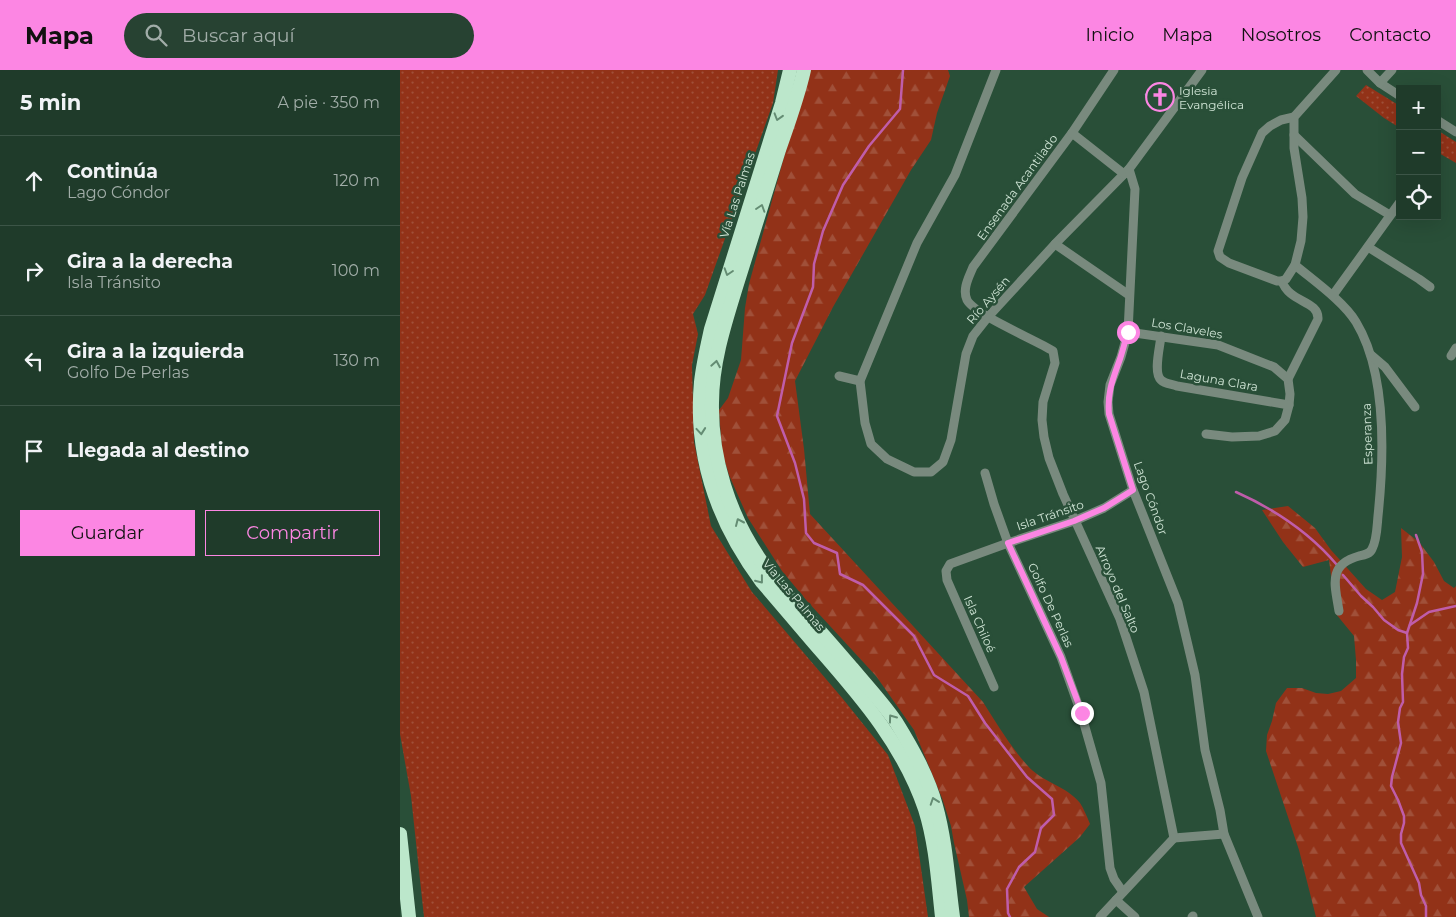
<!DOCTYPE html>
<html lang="es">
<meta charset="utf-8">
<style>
body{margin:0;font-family:Montserrat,sans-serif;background:#274232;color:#f1f3f6}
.controls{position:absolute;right:15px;top:15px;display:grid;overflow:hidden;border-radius:0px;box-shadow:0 5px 20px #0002}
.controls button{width:45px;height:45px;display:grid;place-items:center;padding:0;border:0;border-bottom:1px solid #3c5547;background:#1f3b2a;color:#f1f3f6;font:25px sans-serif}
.stop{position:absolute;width:15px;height:15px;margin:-11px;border:4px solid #fc86e3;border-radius:50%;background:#fff}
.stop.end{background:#fc86e3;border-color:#fff;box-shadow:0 1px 5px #0008}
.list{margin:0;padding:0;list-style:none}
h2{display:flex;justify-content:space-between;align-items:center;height:65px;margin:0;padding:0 20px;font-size:21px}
h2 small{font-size:16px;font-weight:400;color:#a1ada8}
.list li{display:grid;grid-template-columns:32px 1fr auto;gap:15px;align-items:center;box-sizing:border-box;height:90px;padding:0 20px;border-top:1px solid #3c5547}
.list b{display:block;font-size:19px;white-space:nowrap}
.list p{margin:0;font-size:16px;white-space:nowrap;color:#a1ada8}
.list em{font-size:16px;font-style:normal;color:#a1ada8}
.actions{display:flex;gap:10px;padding:15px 20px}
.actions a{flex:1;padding:11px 0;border:1px solid #fc86e3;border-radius:0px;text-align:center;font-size:18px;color:#fc86e3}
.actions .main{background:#fc86e3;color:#111}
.icon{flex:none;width:28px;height:28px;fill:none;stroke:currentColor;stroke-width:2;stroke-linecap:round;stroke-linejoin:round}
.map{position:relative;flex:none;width:1056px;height:847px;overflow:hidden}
header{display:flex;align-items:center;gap:30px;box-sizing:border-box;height:70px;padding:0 25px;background:#fc86e3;color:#111}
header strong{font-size:24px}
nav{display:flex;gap:28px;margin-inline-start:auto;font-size:18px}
.search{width:350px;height:45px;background:#274232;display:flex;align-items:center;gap:12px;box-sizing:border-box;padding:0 18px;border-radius:28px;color:#a1ada8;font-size:19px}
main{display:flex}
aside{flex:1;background:#1f3b2a}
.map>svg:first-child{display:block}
.green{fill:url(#green-dots)}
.forest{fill:url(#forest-firs)}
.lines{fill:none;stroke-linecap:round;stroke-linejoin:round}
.stream{stroke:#bf5daa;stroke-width:2.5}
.building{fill:url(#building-back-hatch);stroke:#6da3b1}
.minor{stroke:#798a7e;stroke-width:9}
.highway{stroke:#bce7cb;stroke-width:14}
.oneway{stroke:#648c73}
.route{stroke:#fc86e3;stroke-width:6}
.labels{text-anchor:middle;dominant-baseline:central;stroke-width:5;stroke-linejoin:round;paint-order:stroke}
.poi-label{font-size:12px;fill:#d0e5d6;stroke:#294f38;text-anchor:start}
.street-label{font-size:12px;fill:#d0e5d6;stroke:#294f38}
</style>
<header>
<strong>Mapa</strong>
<div class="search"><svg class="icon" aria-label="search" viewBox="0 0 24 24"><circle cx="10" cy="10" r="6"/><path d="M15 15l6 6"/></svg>Buscar aquí</div>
<nav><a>Inicio</a><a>Mapa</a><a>Nosotros</a><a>Contacto</a></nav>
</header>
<main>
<aside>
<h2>5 min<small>A pie · 350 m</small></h2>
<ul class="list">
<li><svg class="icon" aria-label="ahead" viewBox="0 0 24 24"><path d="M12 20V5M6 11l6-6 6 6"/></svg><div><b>Continúa</b><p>Lago Cóndor</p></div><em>120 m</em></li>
<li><svg class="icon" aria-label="right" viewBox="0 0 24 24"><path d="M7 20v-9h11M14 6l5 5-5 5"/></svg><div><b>Gira a la derecha</b><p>Isla Tránsito</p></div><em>100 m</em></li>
<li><svg class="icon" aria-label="left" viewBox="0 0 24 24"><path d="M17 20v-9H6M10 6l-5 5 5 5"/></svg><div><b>Gira a la izquierda</b><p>Golfo De Perlas</p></div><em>130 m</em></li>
<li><svg class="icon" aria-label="arrive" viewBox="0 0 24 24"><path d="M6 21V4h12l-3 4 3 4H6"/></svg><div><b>Llegada al destino</b></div></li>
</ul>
<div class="actions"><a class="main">Guardar</a><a>Compartir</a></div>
</aside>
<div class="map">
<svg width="1056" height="847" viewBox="0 0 1056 847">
<defs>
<pattern id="green-dots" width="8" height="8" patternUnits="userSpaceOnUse" patternTransform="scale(1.25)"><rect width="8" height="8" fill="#923218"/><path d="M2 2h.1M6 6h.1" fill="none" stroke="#a05039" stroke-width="1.8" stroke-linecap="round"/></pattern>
<pattern id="forest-firs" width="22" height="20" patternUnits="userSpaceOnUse" patternTransform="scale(1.25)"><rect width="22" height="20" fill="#923218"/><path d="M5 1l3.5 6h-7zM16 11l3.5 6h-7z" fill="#a05039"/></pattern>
<pattern id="building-back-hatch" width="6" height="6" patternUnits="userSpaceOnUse" patternTransform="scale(1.25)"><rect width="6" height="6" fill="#376c79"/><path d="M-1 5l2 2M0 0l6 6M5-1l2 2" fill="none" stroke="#53818b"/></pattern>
</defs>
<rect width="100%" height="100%" fill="#294f38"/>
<!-- green -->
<g class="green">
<path d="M 0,0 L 378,0 L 373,33 L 305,225 L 293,244 L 298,264 L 292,295 L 294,372 L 311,456 L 352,522 L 443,629 L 488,685 L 515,756 L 528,847 L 24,847 L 11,726 L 0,664 Z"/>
<path d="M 966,15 L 1000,36 L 1000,58 L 984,48 L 956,26 Z"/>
<path d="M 1037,60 L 1056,72 L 1056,93 L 1037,82 Z"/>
</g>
<!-- forest -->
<g class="forest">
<path d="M 408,0 L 548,0 L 550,6 L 537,43 L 531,70 L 511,100 L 433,237 L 395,311 L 404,379 L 410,444 L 583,632 C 597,654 610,676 627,695 C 641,712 667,716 680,733 C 684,739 687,747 690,754 L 680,767 L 624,817 L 637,839 L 649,847 L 569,847 L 567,830 L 554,773 L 551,756 L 542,728 L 514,660 L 476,606 L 407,531 L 382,501 L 348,448 L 329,405 L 322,382 L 319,340 L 328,328 L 341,290 L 345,238 L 349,214 Z"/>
<path d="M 888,436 L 915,458 L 931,480 L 966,519 L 982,530 L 995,522 L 1002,487 L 1001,458 L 1019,472 L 1034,492 L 1044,511 L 1054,518 L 1056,516 L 1056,847 L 916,847 L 899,780 L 866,681 L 867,665 L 872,651 L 876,633 L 887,618 L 902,618 L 916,623 L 928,624 L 941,621 L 956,608 L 956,590 L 954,566 L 936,544 L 929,490 L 903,497 L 883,472 L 862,440 Z"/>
</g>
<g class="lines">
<!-- stream -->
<g class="stream">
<path d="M 503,0 L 500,39 L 469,76 L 443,115 L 423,161 L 414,194 L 413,217 L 392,273 L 377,346 L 395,393 L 404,429 L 406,463 L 414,473 L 437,483 L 440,504 L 463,515 L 514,566 L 534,605 L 568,626 L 585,653 L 627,707 L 652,729 L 654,745 L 641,758 L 635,782 L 619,797 L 607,819 L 608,843 L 610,847"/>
<path d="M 836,422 C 874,439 910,463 937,495"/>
<path d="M 1016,465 L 1022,482 L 1023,504 L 1017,533 L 1007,563 L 1008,578 L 1004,587 L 1002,604 L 1003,632 L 1000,638 L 998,652 L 1001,673 L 992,707 L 991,716 L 998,730 L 1004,746 L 1004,753 L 1001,764 L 1001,773 L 1019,813 L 1021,825 L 1026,836 L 1026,847"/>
<path d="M 943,505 L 961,526 L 973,537 L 984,550 L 998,560 L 1007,563"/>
<path d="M 1010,555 L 1029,542 L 1056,536"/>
</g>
</g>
<!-- building -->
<path class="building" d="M 753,14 L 773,29 L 765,39 L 745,25 Z"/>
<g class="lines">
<!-- minor -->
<g class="minor">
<path d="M 596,0 L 555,105 L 517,173 L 460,311 L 465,353 L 471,374 L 487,389 L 514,402 L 531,402 L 543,392 L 551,370 L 566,284 L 573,266 L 588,247 L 655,174 L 729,99 L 802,0"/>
<path d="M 714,0 L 672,63 L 573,197 C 569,207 562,219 567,230 C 575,245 636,270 653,281 L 655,293 L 643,332 L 642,350 L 644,367 L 649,388 L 663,424 L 720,549 L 744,622 L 774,768"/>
<path d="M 967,0 L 980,13 L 1000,26"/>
<path d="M 980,13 L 992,0"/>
<path d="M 1037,50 L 1056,62"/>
<path d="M 672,63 L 724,104"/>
<path d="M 894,65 L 955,124 L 990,145"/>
<path d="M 729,99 L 735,119 L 728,262 L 721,287 L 710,315 L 708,332 L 709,344 L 733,420 L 778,533 L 795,605 L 805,680 L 820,740 L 824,764 L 858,847"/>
<path d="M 655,174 L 729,225"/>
<path d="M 968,177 L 1019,209 L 1030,217"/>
<path d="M 895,195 C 914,211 943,231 956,252 C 987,303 984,388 978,446 C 977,456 977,470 972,479 C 970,484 964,485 959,486 C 927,495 935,515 939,541"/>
<path d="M 882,211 L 877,211 L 829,193 L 820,187 L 818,181 L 842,108 L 862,63 L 870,56 L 881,50 L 894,47"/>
<path d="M 933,225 L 1000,132"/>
<path d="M 728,262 L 818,275 L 874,297 L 888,309 L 890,324 L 889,335 L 885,350 L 875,361 L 859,366 L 832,367 L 806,364"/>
<path d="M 761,266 C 760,277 753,303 761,310 C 765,314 772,314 777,316 L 889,335"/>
<path d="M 971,285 L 985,297 L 1015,337"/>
<path d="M 1051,286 L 1056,278"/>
<path d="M 439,306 L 460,311"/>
<path d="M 888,309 L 918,249 C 919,230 889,233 882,211 L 886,209 L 895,195 L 901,171 L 903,147 L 902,128 L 894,78 L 894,47 L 936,0"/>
<path d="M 585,403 L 594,434 L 608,473 L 661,587 L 681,643 L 701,713 L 710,798 L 714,809 L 723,822"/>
<path d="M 594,617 L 547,510 L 546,501 L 550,494 L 608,473 L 674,451 L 704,438 L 733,420"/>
<path d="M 774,768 L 824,764"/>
<path d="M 716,830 L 735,847"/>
<path d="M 700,847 L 774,768"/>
<path d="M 792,847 L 793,846"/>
</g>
<!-- highway -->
<g class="highway">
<path d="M 390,0 L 382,33 L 311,259 C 307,277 303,294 301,312 C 294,386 318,453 362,512 C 382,535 401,558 421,581 C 463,629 504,677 525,739 C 536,774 538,811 542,847"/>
<path d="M 404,0 C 398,27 388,54 379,80 C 365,125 351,170 337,214 C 325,253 312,292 312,333 C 311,388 329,445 361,491 C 370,505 382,518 393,531 C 413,553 432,575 452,598 C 466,615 483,633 496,652 C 512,678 528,706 536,736 C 546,772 548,810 553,847"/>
<path d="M 0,764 L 9,847"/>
</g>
</g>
<!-- one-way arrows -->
<defs><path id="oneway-chevron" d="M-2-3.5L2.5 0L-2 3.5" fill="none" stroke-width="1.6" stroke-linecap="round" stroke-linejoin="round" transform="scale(1.25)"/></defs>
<g class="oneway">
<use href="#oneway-chevron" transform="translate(378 47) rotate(107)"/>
<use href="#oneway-chevron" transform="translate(361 138) rotate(-72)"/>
<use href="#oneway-chevron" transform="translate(328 202) rotate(108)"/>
<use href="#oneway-chevron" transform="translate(316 294) rotate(-80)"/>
<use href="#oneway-chevron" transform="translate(301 361) rotate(85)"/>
<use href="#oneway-chevron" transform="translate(339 452) rotate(-114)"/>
<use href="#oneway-chevron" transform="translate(360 510) rotate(52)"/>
<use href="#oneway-chevron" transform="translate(492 648) rotate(-126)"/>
<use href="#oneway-chevron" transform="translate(534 731) rotate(-109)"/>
</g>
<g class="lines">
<!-- route -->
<path class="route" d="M 682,643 L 661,587 L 608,473 L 674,451 L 704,438 L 733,420 L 709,344 C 707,322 713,309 720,289 C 723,280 725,271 728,262"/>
</g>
<!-- icons -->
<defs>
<symbol id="church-ring" viewBox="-11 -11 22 22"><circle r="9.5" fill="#294f38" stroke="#fc86e3" stroke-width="1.5"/><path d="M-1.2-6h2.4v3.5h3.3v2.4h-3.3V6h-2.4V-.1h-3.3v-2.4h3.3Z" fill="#fc86e3"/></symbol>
</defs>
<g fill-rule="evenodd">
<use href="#church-ring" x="744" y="11" width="32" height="32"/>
</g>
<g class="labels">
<!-- poi labels -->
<g class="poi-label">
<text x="779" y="20">Iglesia<tspan x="779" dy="14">Evangélica</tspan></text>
</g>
<!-- street labels -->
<g class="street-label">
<text transform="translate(617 117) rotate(-54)">Ensenada Acantilado</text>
<text transform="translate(337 125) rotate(-72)">Vía Las Palmas</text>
<text transform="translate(588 230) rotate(-49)">Río Aysén</text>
<text transform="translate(787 258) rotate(10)">Los Claveles</text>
<text transform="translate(819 310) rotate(10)">Laguna Clara</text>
<text transform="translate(967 364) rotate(-92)">Esperanza</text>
<text transform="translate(751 428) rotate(70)">Lago Cóndor</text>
<text transform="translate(650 445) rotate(-19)">Isla Tránsito</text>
<text transform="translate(718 519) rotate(67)">Arroyo del Salto</text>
<text transform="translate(394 525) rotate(50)">Vía Las Palmas</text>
<text transform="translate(651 535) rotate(65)">Golfo De Perlas</text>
<text transform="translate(580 554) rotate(66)">Isla Chiloé</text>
</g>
</g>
</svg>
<div class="controls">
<button>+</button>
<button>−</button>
<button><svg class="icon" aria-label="locate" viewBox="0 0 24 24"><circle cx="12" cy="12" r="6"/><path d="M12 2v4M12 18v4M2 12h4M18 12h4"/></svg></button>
</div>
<div class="stop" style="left:728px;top:262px"></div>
<div class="stop end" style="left:682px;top:643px"></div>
</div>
</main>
